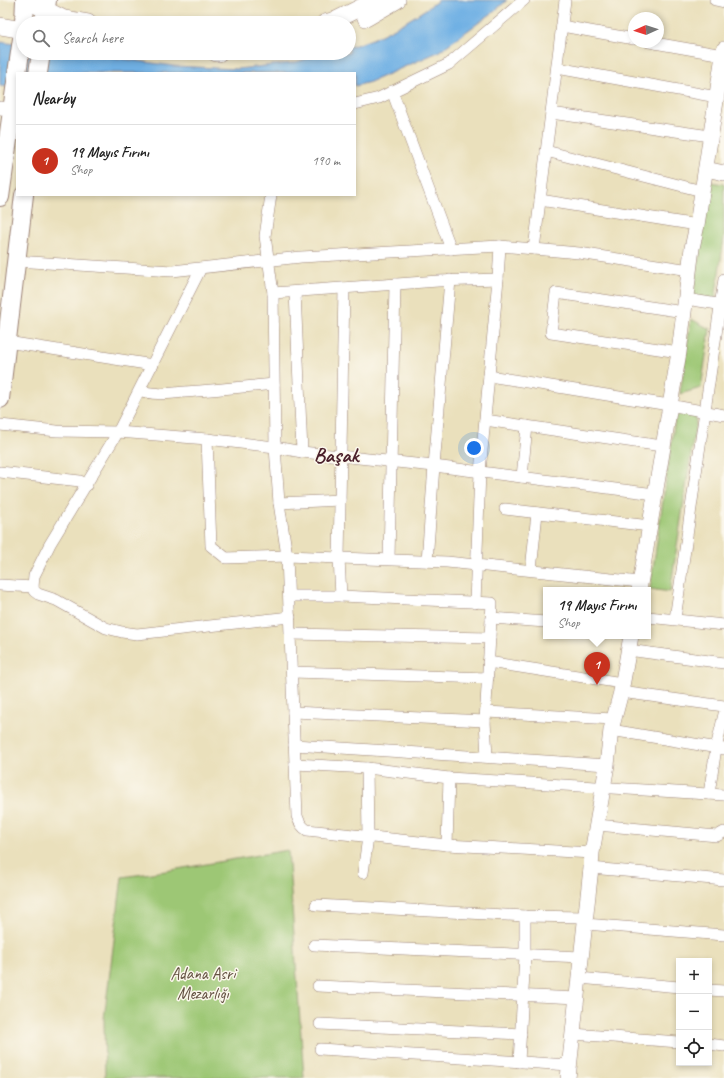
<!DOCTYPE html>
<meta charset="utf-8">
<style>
body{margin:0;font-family:Caveat,sans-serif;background:#f2f2f2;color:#222}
.controls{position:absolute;right:12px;bottom:12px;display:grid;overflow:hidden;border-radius:0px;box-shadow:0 2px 6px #0003}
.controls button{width:36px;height:36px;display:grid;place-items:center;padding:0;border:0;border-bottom:1px solid #e0e0e0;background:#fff;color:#222;font:20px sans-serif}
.compass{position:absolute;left:628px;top:12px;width:36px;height:36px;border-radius:50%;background:#fff;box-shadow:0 2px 6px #0003;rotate:267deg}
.you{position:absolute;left:474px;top:448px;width:14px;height:14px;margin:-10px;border:3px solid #fff;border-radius:50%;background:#1a73e8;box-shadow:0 0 0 6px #1a73e833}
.badge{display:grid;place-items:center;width:26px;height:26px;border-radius:50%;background:#c8321e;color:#fff;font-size:13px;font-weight:700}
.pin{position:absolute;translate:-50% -33px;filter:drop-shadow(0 1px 2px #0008)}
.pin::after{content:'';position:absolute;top:21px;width:14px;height:12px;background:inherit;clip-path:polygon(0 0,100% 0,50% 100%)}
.popup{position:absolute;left:543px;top:587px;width:108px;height:52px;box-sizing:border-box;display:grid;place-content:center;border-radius:0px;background:#fff;filter:drop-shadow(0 1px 3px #0005);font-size:13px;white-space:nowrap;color:#767676}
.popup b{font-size:15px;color:#222}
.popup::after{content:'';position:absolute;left:50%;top:100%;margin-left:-8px;border:8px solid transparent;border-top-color:#fff}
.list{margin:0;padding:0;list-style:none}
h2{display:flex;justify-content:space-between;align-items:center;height:52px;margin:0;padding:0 16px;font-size:17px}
h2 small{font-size:13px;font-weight:400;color:#767676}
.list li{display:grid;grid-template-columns:26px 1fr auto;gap:12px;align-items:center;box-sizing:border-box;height:72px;padding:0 16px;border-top:1px solid #e0e0e0}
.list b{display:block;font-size:15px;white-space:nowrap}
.list p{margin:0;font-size:13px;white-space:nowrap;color:#767676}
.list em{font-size:13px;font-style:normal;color:#767676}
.icon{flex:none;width:22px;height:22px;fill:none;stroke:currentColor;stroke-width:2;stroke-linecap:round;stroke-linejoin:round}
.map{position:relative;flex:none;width:724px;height:1078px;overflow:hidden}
.search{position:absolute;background:#fff;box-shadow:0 2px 6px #0003;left:16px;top:16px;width:340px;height:44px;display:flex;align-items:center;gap:10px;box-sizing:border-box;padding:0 14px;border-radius:22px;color:#767676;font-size:15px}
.panel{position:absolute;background:#fff;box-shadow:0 2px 6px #0003;left:16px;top:72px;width:340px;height:124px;border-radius:0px}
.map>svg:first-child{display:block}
.green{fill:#9dc774;stroke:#747350}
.water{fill:#70b0e4;stroke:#5d6888}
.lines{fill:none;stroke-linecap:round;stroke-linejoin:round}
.minor-casing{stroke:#9a8074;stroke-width:12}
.tertiary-casing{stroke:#9a8074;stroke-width:14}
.secondary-casing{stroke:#9a8074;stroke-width:16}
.primary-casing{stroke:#9a8074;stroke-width:18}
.trunk-casing{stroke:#9a8074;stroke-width:20}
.minor{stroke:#fff;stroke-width:11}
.tertiary{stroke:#fff;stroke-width:13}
.secondary{stroke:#fff;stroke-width:15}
.primary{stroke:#fff;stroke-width:17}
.trunk{stroke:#fff;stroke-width:18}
.labels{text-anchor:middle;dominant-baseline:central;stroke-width:3;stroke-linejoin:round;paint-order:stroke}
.park-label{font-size:17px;fill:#635141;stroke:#fbf7ec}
.district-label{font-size:21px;font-weight:bold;fill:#4a1f2b;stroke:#fbf7ec}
</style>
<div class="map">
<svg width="724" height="1078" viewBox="0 0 724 1078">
<rect width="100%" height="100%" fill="#fbf7ec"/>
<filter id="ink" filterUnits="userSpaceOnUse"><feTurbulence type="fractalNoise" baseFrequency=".025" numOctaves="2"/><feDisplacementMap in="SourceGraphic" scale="8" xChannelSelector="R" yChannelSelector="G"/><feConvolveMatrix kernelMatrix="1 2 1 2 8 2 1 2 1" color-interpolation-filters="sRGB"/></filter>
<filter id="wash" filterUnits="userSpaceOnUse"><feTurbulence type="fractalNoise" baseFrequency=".012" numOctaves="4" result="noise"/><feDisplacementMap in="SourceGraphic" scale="16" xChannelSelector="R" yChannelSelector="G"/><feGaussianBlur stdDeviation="0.9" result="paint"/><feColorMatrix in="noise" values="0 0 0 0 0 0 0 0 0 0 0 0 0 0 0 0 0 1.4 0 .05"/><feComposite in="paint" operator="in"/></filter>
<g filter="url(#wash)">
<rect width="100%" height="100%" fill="#eae0bc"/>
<!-- green -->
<g class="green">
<path d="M 710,182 L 724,184 L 724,238 L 715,300 L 693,297 Z"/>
<path d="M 691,319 L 710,329 L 701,388 L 680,394 Z"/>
<path d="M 676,412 L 697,415 L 670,592 L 650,589 Z"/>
<path d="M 288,850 L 304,1078 L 105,1078 L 104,1019 L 122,877 L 166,871 Z"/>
</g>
<!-- water -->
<path class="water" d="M 439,0 L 507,0 L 495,11 L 438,52 L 370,82 L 355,86 L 355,73 L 17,73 L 17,88 L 0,86 L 0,42 L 23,45 L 23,53 L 81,53 L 174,66 L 237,69 L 292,63 L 328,53 L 349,53 L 349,47 C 380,39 412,19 439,0 Z"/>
</g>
<g filter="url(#ink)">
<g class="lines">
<defs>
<g id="minor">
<path d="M 715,0 L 724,2"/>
<path d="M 562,26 L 634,39"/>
<path d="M 649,42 L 723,55"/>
<path d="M 557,68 L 717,97"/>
<path d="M 392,91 L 451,249"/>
<path d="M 355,104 L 379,98 L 449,64 L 524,0"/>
<path d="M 551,113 L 710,136"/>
<path d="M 546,151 L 702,191"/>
<path d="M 271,195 L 265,236 L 273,293 L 275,447 L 302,452 L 434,466 L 655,494"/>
<path d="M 540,200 L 697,225"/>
<path d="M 534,249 L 565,0"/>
<path d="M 16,261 L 172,271 L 301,257 L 500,246"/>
<path d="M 201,268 L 118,432 L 50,544 L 34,576 L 33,587 L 34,591 L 38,594 L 56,600 L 106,628 L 122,632 L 137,634 L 290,617"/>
<path d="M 295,292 L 302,452"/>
<path d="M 273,293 L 438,281 L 498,279 L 500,246 L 579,253 L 690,270"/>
<path d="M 686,299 L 724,305"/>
<path d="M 7,342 L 153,365"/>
<path d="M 679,352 L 551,333 L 556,293 L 684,312"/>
<path d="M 489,376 L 669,405 L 724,415"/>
<path d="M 140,390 C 154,396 170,393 185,392 C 215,390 244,387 274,384"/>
<path d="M 485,420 L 662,446"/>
<path d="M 0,425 L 57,431 L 118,432 L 207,439 L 275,447 L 279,503 L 287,556 L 297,816 C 299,822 302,827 307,830 L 447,845 L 592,853"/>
<path d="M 207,439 L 211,546 L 226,558 L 287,556 L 447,562 L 640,582"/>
<path d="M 0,472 L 80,481 L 86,486"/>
<path d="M 522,477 L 527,426"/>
<path d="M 279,503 L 340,500"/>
<path d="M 505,509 L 650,526"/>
<path d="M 389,559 L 395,284"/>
<path d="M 427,561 L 434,466 L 450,280"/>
<path d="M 531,570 L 537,513"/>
<path d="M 0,585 L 33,587"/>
<path d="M 289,596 L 341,596 L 492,603 L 485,721 L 487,757"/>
<path d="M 341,596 L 339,558 L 344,288"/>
<path d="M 475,603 L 480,472 L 498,279"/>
<path d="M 648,617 L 724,625"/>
<path d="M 491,618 L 546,622"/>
<path d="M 675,619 L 724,279"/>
<path d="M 291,634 L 490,638"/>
<path d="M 628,650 L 724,663"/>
<path d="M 488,662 L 622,683"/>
<path d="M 292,672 L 488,678"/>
<path d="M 621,692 L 724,706"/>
<path d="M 293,712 L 485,721"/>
<path d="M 486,712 L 613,719"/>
<path d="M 611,730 L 724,749"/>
<path d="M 294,745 L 607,765"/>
<path d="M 295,764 L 367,768 L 449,778 L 724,795"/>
<path d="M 709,794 L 716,748 L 724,714"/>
<path d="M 597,825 L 717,836 L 724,832"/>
<path d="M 447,845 L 449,778"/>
<path d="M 591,868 L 724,880"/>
<path d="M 363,873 L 368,837 L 367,768"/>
<path d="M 316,905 L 525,916 L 585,917"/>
<path d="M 585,924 L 724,935"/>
<path d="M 314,945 L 581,957"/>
<path d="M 579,978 L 679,987"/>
<path d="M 318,986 L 577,998"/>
<path d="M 709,990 L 724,991"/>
<path d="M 320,1024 L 521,1034"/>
<path d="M 573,1034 L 679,1042"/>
<path d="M 709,1044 L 724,1046"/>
<path d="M 320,1049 L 569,1065"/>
<path d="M 519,1062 L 525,955 L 525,916"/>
</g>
<path id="tertiary" d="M 0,108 L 12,109"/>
<g id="secondary">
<path d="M 706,169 L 724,173"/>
<path d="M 639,590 L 679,352 L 692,248 L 697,225 L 724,49"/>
<path d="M 568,1078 L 591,868 L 592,853 L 607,765 L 611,730 L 621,692 L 631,636"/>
</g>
<g id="primary">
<path d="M 26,0 L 64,19 L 88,23"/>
<path d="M 366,18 L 397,0"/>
<path d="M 325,23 L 336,20 L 376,0"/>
<path d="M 0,26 L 23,30"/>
<path d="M 216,53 L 219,53"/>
</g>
<g id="trunk">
<path d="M 24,23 L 25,0"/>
<path d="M 44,23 L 47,0"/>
<path d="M 17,73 L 23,32"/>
<path d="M 38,73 L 41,53"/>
<path d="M 0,197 L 17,75"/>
<path d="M 0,399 L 24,195"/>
</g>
</defs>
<!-- minor casing -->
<use href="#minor" class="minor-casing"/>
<!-- tertiary casing -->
<use href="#tertiary" class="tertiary-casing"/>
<!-- secondary casing -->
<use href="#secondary" class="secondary-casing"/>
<!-- primary casing -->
<use href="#primary" class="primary-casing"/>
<!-- trunk casing -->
<use href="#trunk" class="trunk-casing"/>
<!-- minor -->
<use href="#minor" class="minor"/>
<!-- tertiary -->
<use href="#tertiary" class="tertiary"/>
<!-- secondary -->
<use href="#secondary" class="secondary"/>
<!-- primary -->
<use href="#primary" class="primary"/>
<!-- trunk -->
<use href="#trunk" class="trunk"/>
</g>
</g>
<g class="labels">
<!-- park labels -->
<g class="park-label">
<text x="203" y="973">Adana Asri<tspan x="203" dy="20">Mezarlığı</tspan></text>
</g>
<!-- district labels -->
<g class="district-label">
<text x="336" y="455">Başak</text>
</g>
</g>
</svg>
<div class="controls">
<button>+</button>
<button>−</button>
<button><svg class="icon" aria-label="locate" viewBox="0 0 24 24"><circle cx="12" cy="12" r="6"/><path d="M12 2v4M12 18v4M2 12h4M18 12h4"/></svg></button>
</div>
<svg class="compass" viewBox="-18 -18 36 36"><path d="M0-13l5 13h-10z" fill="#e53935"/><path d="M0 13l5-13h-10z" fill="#767676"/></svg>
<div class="you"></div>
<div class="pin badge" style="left:597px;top:685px">1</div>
<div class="popup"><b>19 Mayıs Fırını</b>Shop</div>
<div class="search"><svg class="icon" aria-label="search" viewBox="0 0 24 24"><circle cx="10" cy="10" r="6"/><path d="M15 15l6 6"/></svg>Search here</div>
<section class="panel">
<h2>Nearby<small></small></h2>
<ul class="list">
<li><span class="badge">1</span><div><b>19 Mayıs Fırını</b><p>Shop</p></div><em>190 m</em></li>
</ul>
</section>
</div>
